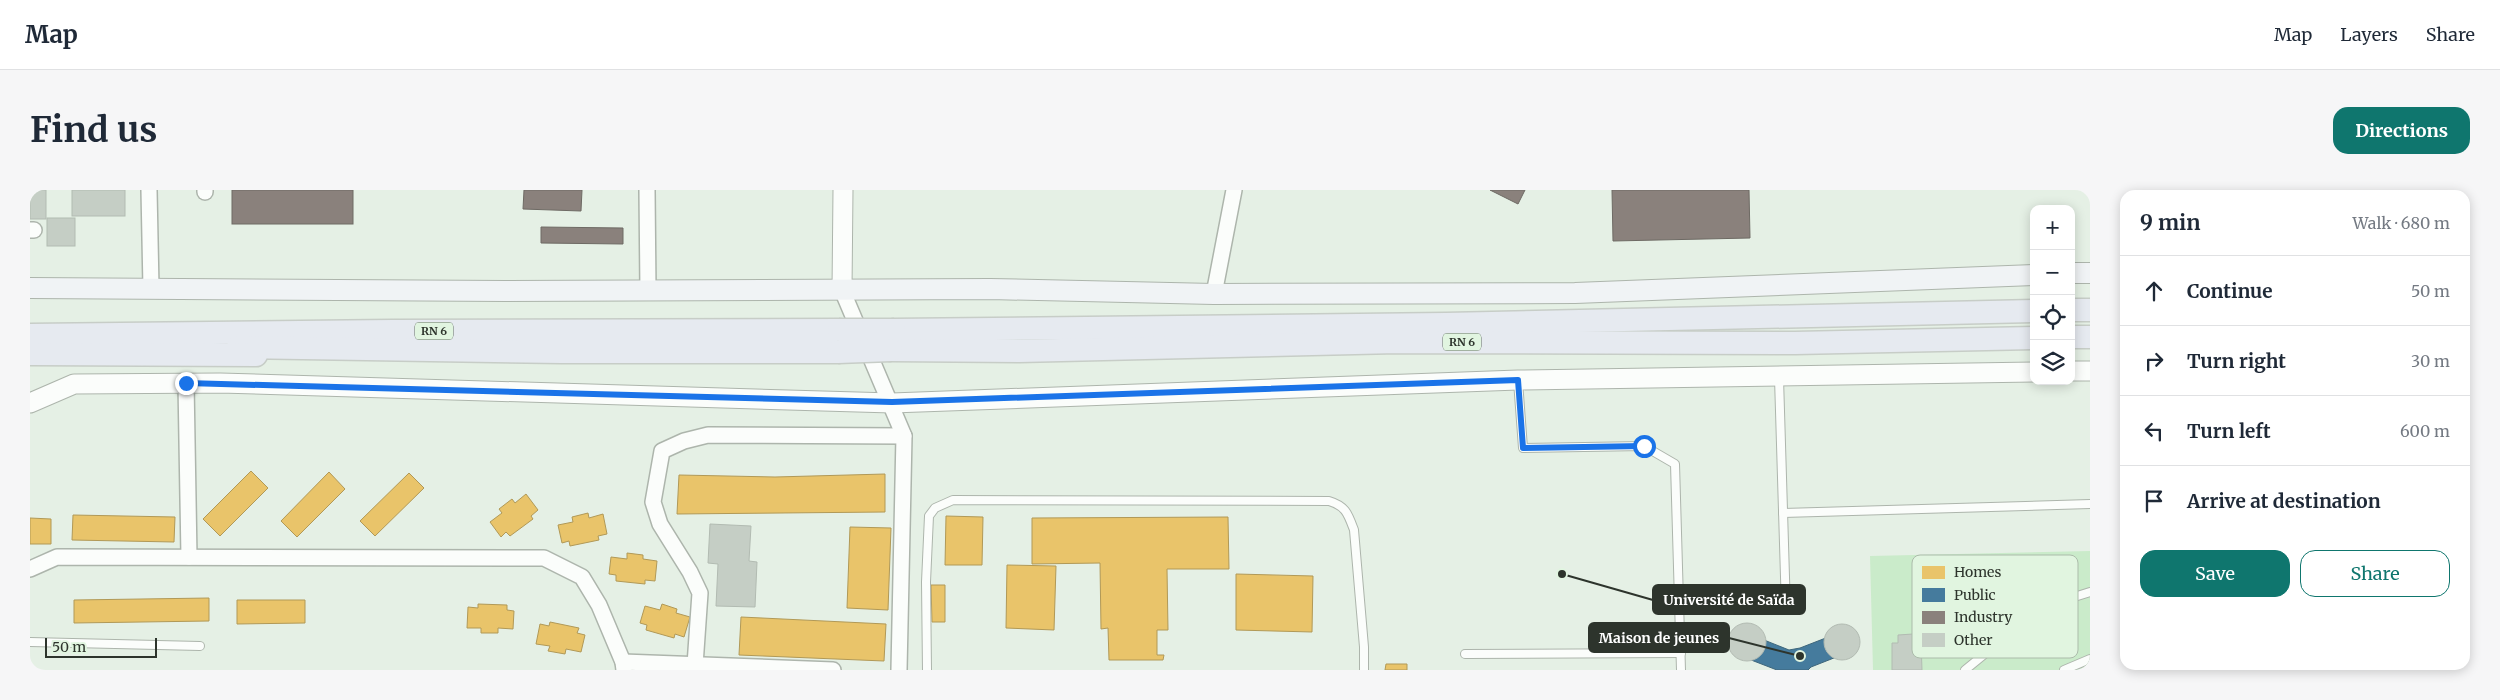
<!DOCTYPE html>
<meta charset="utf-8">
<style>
body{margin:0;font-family:Merriweather,serif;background:#f6f6f7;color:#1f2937}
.controls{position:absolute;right:15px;top:15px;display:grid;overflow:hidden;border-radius:10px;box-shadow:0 2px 12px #0003}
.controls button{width:45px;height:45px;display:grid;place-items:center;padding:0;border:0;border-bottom:1px solid #e0e1e3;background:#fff;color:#1f2937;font:25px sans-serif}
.scale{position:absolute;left:15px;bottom:12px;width:112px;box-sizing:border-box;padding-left:5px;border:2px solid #2d342c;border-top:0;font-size:14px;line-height:18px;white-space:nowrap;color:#2d342c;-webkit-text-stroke:4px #e1f5e0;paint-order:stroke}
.stop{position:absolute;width:15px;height:15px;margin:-11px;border:4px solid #1a73e8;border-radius:50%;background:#fff}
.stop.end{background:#1a73e8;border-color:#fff;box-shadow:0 1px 5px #0008}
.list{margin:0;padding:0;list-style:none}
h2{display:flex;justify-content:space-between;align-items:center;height:65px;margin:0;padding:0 20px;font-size:21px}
h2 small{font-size:16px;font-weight:400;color:#747a83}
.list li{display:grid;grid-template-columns:32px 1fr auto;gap:15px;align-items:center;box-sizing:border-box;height:70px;padding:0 20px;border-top:1px solid #e0e1e3}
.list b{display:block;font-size:19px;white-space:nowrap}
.list em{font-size:16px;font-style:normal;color:#747a83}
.actions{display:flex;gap:10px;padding:15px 20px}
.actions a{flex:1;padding:11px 0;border:1px solid #0f766e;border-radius:15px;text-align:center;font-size:18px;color:#0f766e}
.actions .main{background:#0f766e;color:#fff}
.icon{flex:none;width:28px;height:28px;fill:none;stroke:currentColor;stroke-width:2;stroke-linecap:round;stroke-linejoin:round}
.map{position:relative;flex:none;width:2060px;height:480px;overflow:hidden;border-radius:15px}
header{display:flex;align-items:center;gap:30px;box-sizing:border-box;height:70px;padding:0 25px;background:#fff;border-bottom:1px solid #e0e1e3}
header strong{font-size:24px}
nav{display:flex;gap:28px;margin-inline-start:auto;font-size:18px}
.intro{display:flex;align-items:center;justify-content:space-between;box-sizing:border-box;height:120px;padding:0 30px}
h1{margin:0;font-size:35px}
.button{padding:12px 22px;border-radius:15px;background:#0f766e;color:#fff;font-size:18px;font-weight:700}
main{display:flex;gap:30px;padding:0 30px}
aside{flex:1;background:#fff;border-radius:15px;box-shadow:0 2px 12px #0003}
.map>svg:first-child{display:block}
.green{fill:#caebca}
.homes{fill:#e9c46a;stroke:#b19957}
.public{fill:#457b9d;stroke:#3e667b}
.industry{fill:#8a817c;stroke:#6e6a64}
.building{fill:#c5cec5;stroke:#b2bbb2}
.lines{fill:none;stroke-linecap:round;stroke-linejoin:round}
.service-casing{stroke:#adb5ac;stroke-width:10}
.minor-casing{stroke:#adb5ac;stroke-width:18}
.tertiary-casing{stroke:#adb5ac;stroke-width:21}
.secondary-casing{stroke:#adb5ac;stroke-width:22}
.primary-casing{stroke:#c7cdc7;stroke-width:25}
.service{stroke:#fbfdfb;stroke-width:8}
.minor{stroke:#fbfdfb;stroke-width:15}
.tertiary{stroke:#fbfdfb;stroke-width:19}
.secondary{stroke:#f0f3f5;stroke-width:20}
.primary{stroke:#e6eaf0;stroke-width:22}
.primary-bridge-casing{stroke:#c7cdc7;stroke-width:25;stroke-linecap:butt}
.primary-bridge{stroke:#e6eaf0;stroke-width:22}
.route{stroke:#1a73e8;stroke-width:6}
.labels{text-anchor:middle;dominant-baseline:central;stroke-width:5;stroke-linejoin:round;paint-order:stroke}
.shield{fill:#e1f5e0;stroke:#636e62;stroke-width:1}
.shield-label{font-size:11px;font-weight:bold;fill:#2d342c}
.key{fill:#e1f5e0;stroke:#abbbaa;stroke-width:1}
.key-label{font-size:14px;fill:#2d342c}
.leader{fill:none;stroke:#2d342c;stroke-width:2}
.callout-dot{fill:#2d342c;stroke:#e1f5e0;stroke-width:2}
.callout{fill:#2d342c;stroke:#2d342c;stroke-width:2}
.callout-label{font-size:14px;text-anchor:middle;font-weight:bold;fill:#fff}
</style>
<header>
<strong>Map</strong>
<nav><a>Map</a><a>Layers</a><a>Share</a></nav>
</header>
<div class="intro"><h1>Find us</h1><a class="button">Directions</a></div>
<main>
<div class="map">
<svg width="2060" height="480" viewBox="0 0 2060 480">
<rect width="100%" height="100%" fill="#e5f0e5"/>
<!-- green -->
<path class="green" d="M 2060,361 L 2060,480 L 1843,480 L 1840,366 Z"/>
<!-- homes -->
<g class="homes">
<path d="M 221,281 L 238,298 L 190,346 L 173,329 Z"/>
<path d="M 299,282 L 315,299 L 267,347 L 251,331 Z"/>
<path d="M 379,283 L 394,298 L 345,346 L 330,331 Z"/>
<path d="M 855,284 L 855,322 L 647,324 L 649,285 L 745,287 Z"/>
<path d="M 496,304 L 508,320 L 501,326 L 503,329 L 480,346 L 476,342 L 471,347 L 460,332 L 472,323 L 469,319 L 482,309 L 485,313 Z"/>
<path d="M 558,323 L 559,328 L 573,324 L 577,344 L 568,346 L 569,350 L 540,356 L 539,351 L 532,353 L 528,335 L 543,332 L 542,327 Z"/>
<path d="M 43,325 L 145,327 L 144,352 L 42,350 Z"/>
<path d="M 916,326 L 953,327 L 952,375 L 915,375 Z"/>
<path d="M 1198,327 L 1199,379 L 1137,379 L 1138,440 L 1127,440 L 1127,465 L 1134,465 L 1133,470 L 1079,470 L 1078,438 L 1071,439 L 1070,373 L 1002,374 L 1002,328 Z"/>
<path d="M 0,328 L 21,329 L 21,354 L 0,354 Z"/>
<path d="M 820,337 L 861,338 L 858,420 L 817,418 Z"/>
<path d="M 597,363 L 613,365 L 613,369 L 627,371 L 625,391 L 615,390 L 615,394 L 586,391 L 586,385 L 579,384 L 581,367 L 597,369 Z"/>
<path d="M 977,375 L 1026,376 L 1024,440 L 976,438 Z"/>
<path d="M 1206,384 L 1283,386 L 1282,442 L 1206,440 Z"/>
<path d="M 901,395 L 915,395 L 915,432 L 902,432 Z"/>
<path d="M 179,408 L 179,431 L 44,433 L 44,410 Z"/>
<path d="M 207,410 L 275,410 L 275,433 L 207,434 Z"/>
<path d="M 448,414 L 477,415 L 477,420 L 484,421 L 483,439 L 468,438 L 468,443 L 451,443 L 451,438 L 437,438 L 438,417 L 448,418 Z"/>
<path d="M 632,414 L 647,419 L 646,423 L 660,427 L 654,447 L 645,444 L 644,448 L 616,440 L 617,435 L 610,433 L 615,416 L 630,420 Z"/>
<path d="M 711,427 L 856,434 L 854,471 L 709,465 Z"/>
<path d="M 520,432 L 549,438 L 547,443 L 555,445 L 551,462 L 536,459 L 535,464 L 518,461 L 520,456 L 506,454 L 510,434 L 519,436 Z"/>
<path d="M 1356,474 L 1377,474 L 1377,480 L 1355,480 Z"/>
</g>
<!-- public -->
<path class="public" d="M 1806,444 L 1814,464 L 1781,477 L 1778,480 L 1747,480 L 1716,468 L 1724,446 L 1759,460 L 1770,458 Z"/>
<!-- industry -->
<g class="industry">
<rect x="202" y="0" width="121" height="34"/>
<path d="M 494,0 L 552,0 L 551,21 L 493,19 Z"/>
<path d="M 1460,0 L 1495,0 L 1488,14 Z"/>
<path d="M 1582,0 L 1719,0 L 1720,48 L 1583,51 Z"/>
<path d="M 511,37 L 593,38 L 593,54 L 511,53 Z"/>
</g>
<!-- building -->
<g class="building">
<rect x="0" y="0" width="16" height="29"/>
<rect x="42" y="0" width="53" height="26"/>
<rect x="17" y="28" width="28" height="28"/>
<path d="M 680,334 L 721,336 L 719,371 L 727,372 L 725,417 L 686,416 L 688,374 L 678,373 Z"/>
<circle cx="1717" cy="452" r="19"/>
<circle cx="1812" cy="452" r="18"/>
<path d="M 1883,444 L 1883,452 L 1891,452 L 1892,480 L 1862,480 L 1862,453 L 1868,453 L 1868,445 Z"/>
</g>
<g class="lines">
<defs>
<g id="service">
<path d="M 1749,188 L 1756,420"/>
<path d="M 1488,191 L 1493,258 L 1614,256 L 1645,274 L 1651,480"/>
<path d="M 1753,323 L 2060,314"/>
<path d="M 0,452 L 170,456"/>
<path d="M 1435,464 L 1651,463"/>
<path d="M 897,480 L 896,392 L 899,326 L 905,318 L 923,310 L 1299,311 C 1316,316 1318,324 1324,340 L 1334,457 L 1334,480"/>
<path d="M 1935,480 L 2012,417 L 2060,402"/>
<path d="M 2034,480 L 2060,469"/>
</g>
<g id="minor">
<path d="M 119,0 L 121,98"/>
<path d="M 175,0 L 175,2"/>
<path d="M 617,0 L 618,101"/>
<path d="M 0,40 L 4,40"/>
<path d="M 812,100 L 874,246 L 869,480"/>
<path d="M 1184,104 L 1204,0"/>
<path d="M 156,193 L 159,367"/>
<path d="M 0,379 L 27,367 L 514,368 L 552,387 L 569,415 L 593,472 L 594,480"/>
<path d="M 593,472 L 803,480"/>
<path d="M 665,475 L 670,403 L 660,382 L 630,334 L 623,312 L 632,261 L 654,251 L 678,245 L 874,246"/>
</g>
<g id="tertiary">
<path d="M 812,100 L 813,0"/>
<path d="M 2041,181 L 2060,181"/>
<path d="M 0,213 L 44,194 L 190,193 L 862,213 L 1488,190 L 2004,182"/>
</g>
<g id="secondary">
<path d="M 2041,83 L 2060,83"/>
<path d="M 0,98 L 475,101 L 960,99 L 1184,104 L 1545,103 L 2004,85"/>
</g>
<g id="primary">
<path d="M 2041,120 L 2060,120"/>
<path d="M 864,140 L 1416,134 L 2004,121"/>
<path d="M 0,145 L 363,141 L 809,140"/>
<path d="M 2041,147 L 2060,147"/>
<path d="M 208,157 L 532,162 L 808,162"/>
<path d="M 861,160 L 989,161 L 1367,152 L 1765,153 L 2004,148"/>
<path d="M 0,164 L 226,165"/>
</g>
</defs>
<!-- service casing -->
<use href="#service" class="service-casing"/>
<!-- minor casing -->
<use href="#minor" class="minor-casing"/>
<!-- tertiary casing -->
<use href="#tertiary" class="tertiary-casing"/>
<!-- secondary casing -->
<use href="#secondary" class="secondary-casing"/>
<!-- primary casing -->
<use href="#primary" class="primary-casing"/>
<!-- service -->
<use href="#service" class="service"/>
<!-- minor -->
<use href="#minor" class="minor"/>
<!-- tertiary -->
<use href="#tertiary" class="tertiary"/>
<!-- secondary -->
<use href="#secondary" class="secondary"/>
<!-- primary -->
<use href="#primary" class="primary"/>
<defs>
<g id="primary-bridge">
<path d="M 809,140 L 864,140"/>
<path d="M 808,162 L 861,160"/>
</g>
</defs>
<!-- primary-bridge casing -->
<use href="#primary-bridge" class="primary-bridge-casing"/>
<!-- primary-bridge -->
<use href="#primary-bridge" class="primary-bridge"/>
</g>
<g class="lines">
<!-- route -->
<path class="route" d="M 156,193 L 862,212 L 1488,190 L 1493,258 L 1614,256"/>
</g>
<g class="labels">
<!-- shield labels -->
<g class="shield">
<rect x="385" y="132.5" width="38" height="17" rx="4"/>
<rect x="1413" y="143.5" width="38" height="17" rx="4"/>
</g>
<g class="shield-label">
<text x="404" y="141">RN 6</text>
<text x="1432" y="152">RN 6</text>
</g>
</g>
<!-- legend -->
<rect x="1882" y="365" width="166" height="103" rx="8" class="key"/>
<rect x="1892" y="376" width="23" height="13" fill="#e9c46a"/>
<rect x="1892" y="398" width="23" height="14" fill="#457b9d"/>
<rect x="1892" y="421" width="23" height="13" fill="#8a817c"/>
<rect x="1892" y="443" width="23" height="14" fill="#c5cec5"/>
<g class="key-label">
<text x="1924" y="387">Homes</text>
<text x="1924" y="410">Public</text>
<text x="1924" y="432">Industry</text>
<text x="1924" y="455">Other</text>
</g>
<!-- callouts -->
<path class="leader" d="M1532 384L1623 410M1770 466L1699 448"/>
<g class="callout-dot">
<circle cx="1532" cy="384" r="5"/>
<circle cx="1770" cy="466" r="5"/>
</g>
<g class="callout">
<rect x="1623" y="395" width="152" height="29" rx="5"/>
<rect x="1559" y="433" width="140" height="29" rx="5"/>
</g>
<g class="callout-label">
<text x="1699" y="415">Université de Saïda</text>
<text x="1629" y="453">Maison de jeunes</text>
</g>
</svg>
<div class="controls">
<button>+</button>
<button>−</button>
<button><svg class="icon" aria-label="locate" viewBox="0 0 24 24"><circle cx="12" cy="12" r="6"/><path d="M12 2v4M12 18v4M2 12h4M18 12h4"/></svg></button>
<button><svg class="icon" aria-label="layers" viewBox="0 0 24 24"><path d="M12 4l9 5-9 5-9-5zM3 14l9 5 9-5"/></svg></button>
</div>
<div class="scale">50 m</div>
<div class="stop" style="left:1614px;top:256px"></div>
<div class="stop end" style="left:156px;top:193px"></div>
</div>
<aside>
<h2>9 min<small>Walk · 680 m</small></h2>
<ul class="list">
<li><svg class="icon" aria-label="ahead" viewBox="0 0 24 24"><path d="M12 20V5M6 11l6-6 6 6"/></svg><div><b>Continue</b></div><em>50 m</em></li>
<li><svg class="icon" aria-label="right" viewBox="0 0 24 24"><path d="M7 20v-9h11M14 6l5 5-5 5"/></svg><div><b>Turn right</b></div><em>30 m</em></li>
<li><svg class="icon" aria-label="left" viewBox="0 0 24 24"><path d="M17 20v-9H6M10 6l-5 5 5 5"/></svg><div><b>Turn left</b></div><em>600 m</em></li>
<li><svg class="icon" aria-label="arrive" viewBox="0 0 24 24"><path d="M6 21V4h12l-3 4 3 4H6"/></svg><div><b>Arrive at destination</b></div></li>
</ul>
<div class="actions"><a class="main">Save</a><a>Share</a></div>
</aside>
</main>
